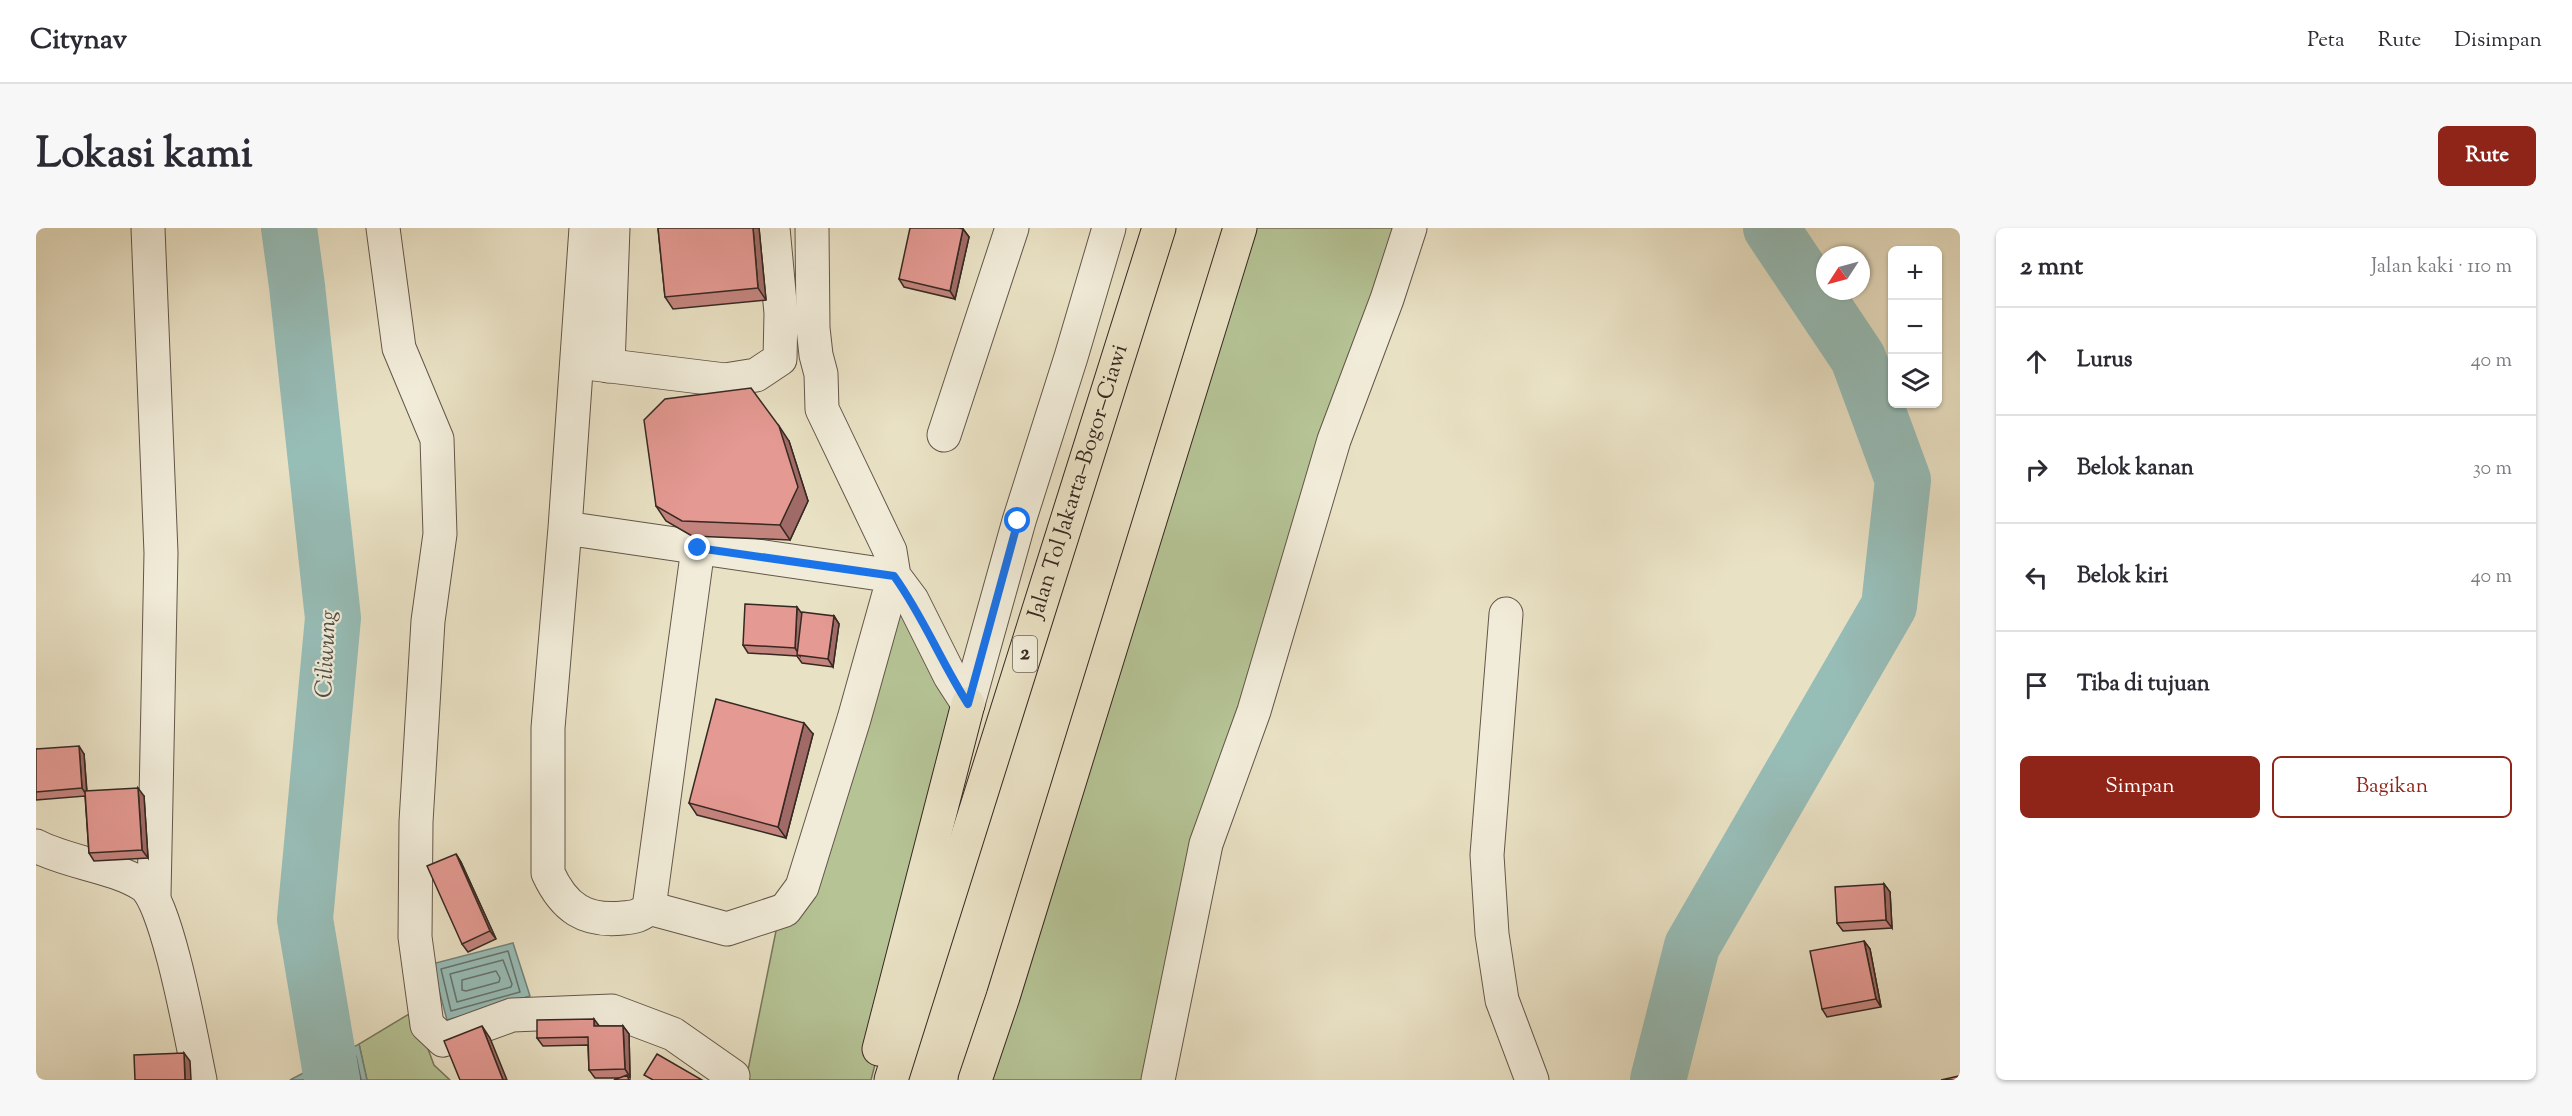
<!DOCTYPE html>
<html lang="id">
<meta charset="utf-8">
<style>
body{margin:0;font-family:"Sorts Mill Goudy",serif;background:#f7f7f7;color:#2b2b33}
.controls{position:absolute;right:18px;top:18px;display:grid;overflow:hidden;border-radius:9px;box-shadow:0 2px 4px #0004}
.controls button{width:54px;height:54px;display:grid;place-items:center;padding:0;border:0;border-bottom:2px solid #e1e1e2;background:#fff;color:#2b2b33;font:30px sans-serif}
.compass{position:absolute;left:1780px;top:18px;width:54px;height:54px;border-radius:50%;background:#fff;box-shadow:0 2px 4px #0004;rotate:234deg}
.stop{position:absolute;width:18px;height:18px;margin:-14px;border:4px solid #1a73e8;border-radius:50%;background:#fff}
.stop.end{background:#1a73e8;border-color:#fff;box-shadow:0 2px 6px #0008}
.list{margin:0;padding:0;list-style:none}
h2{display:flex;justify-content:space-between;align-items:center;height:78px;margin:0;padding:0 24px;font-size:26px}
h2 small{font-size:20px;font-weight:400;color:#7c7c81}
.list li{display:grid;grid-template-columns:39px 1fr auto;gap:18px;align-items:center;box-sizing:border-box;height:108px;padding:0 24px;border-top:2px solid #e1e1e2}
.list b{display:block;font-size:22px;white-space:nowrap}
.list em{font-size:20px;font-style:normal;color:#7c7c81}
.actions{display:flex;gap:12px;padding:18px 24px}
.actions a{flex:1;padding:14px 0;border:2px solid #8f2418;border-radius:9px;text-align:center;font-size:21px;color:#8f2418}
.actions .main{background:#8f2418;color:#fff}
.icon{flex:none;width:33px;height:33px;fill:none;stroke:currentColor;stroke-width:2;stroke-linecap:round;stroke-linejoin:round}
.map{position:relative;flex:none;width:1924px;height:852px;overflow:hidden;border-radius:9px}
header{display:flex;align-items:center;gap:36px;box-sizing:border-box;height:84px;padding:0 30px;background:#fff;border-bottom:2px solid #e1e1e2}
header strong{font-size:28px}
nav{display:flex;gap:33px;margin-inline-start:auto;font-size:21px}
.intro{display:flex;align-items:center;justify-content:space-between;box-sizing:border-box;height:144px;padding:0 36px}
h1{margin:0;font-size:42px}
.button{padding:15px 27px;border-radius:9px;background:#8f2418;color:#fff;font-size:21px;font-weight:700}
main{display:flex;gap:36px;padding:0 36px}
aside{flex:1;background:#fff;border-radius:9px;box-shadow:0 2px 4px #0004}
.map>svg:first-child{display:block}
.green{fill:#b5c395;stroke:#76765c;stroke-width:1.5}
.water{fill:#97bdb7;stroke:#70817b;stroke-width:1.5}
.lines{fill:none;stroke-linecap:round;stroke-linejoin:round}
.shore{stroke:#66726c;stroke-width:1.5}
.river{stroke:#97bdb7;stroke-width:56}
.minor-casing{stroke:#63564a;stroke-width:35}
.highway-casing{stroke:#362822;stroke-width:35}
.minor{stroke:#f1ecd9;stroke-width:33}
.highway{stroke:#e9e1c4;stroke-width:33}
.wall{fill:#c4847e;stroke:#362822;stroke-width:1.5}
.shaded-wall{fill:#a06b66;stroke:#362822;stroke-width:1.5}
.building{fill:#e49992;stroke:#362822;stroke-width:1.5}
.route{stroke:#1a73e8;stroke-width:8}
.labels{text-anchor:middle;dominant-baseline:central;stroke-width:4.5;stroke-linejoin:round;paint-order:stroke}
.shield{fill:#f1ecd9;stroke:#6e6359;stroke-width:1.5}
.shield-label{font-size:21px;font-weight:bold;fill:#362822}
.street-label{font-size:22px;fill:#362822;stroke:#f1ecd9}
.water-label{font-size:24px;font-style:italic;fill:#4e4d47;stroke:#f1ecd9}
</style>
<header>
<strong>Citynav</strong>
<nav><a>Peta</a><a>Rute</a><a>Disimpan</a></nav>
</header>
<div class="intro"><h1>Lokasi kami</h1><a class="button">Rute</a></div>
<main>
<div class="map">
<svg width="1924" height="852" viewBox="0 0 1924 852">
<rect width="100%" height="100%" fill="#e9e1c4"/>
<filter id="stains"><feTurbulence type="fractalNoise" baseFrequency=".00333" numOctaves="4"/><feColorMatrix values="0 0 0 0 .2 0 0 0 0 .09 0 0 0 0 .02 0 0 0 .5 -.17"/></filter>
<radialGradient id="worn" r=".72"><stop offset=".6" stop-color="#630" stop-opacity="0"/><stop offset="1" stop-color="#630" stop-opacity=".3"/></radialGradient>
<!-- green -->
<g class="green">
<path d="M 1204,0 L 1373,0 L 1294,228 L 1122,852 L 934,852 Z"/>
<path d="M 858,348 L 932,476 L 835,852 L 710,852 L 744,683 Z"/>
<path d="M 378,783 L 398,837 L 414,852 L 331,852 L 323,816 Z"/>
</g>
<!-- water -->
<g class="water">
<path d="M 477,715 L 494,768 L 411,792 L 396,736 Z"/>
<path d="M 323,816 L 331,852 L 254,852 Z"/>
</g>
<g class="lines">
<!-- shore -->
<g class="shore">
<path d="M 472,723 L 484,764 L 415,783 L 405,741 Z"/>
<path d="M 467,732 L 476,756 L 475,759 L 421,774 L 414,746 Z"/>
<path d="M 460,743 L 464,750 L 463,754 L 430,763 L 426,762 L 426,752 Z"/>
<path d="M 267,852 L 317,826 L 320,828 L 325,852"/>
</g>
<!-- river -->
<g class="river">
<path d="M 253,0 L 261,58 L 297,390 L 269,691 L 296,852"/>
<path d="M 1622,852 L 1656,718 L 1853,378 L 1867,252 L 1822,130 L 1735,0"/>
</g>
<defs>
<g id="minor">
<path d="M 112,0 L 125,325 L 118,668"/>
<path d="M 347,0 L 363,120 L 401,211 L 404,306 L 392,393 L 380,594 L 379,709 L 391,797 L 407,812 L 476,787 L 576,783 L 637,806 L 697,848 L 695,852"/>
<path d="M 776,0 L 777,100 L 780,127 L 785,146 L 786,181 L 854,323 L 858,348 L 876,372 L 914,448 L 932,476"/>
<path d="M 542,134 L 689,152 L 720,147 L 744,131 L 745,85 L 737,0"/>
<path d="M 572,138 L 577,0"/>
<path d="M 908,207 L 976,0"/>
<path d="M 529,300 L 858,348 L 818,491 L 766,659 L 749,682 L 691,701 L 613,680 C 604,688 599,689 587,690 C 549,694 528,680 512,645 L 512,500 L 529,300 L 550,0"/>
<path d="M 1470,386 L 1451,627 L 1456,706 L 1466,772 L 1496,852"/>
<path d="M 932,476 L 983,293 L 1035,129 L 1073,0"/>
<path d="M 0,618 C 33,635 77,638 107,657 C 131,671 157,819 164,852"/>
<path d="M 613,680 L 662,320"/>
<path d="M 1122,852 L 1170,616 L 1218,483 L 1298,212 L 1351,71 L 1374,0"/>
</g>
<g id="highway">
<path d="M 843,821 L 932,476"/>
<path id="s1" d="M 855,852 L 1123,0"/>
<path d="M 939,852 L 967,769 L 1204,0"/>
</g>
</defs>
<!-- minor casing -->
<use href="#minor" class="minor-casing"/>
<!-- highway casing -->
<use href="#highway" class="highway-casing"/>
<!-- minor -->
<use href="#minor" class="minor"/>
<!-- highway -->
<use href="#highway" class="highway"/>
</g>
<!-- wall -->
<g class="wall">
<path d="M 622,0 L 723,0 L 730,72 L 637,81 L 629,69 Z"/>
<path d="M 927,1 L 933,9 L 919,71 L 868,59 L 863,51 Z"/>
<path d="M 753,213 L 772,273 L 754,312 L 656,308 L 630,293 L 620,278 Z"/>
<path d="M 766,387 L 798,388 L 803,396 L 797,439 L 766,435 L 761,428 L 712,425 L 707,417 Z"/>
<path d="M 777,506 L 750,610 L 661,587 L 653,575 Z"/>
<path d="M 0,521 L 48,526 L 51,563 L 108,568 L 112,630 L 58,633 L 53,625 L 49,568 L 0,572 Z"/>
<path d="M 420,626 L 425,634 L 460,711 L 432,724 L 426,716 Z"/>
<path d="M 1848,656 L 1854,664 L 1856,700 L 1807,703 L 1801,695 Z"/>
<path d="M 1828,713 L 1834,721 L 1845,779 L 1791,789 L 1786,781 Z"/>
<path d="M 563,798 L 587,798 L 593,806 L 594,849 L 592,850 L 594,852 L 578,852 L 584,850 L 559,850 L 553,842 L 552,817 L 507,818 L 501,810 Z"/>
</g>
<!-- shaded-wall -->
<g class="shaded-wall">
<path d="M 717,0 L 723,0 L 730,72 L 722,60 Z"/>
<path d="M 927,1 L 933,9 L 919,71 L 914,63 Z"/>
<path d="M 743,198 L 753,213 L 772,273 L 754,312 L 744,297 Z"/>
<path d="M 761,379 L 767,387 L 764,428 L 759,420 Z"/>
<path d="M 798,388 L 803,396 L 797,439 L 792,431 Z"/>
<path d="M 768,495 L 777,506 L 750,610 L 742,599 Z"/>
<path d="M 43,518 L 48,526 L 51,568 L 46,560 Z"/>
<path d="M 102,560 L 108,568 L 112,630 L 106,622 Z"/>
<path d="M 420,626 L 425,634 L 460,711 L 454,703 Z"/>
<path d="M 1848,656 L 1854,664 L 1856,700 L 1850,692 Z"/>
<path d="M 1828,713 L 1834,721 L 1845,779 L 1840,771 Z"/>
<path d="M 558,791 L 564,799 L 558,798 Z"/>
<path d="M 446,798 L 454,810 L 471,852 L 467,852 Z"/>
<path d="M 587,798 L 593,806 L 594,849 L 589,841 Z"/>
<path d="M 148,825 L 154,833 L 155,852 L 149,852 Z"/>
</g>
<!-- building -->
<g class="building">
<path d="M 622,0 L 717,0 L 722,60 L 629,69 Z"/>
<path d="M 874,0 L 923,0 L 927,1 L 914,63 L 863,51 Z"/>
<path d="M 715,160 L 743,198 L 762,259 L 744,297 L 646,293 L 620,278 L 608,192 L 629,171 Z"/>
<path d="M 709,376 L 761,379 L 759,420 L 707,417 Z"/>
<path d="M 766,384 L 798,388 L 792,431 L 761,427 Z"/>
<path d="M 680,471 L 768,495 L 742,599 L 653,575 Z"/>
<path d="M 43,518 L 46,560 L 0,564 L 0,521 Z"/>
<path d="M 102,560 L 106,622 L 53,625 L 49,563 Z"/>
<path d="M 420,626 L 454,703 L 426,716 L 391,638 Z"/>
<path d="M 1848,656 L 1850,692 L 1801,695 L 1799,659 Z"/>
<path d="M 1828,713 L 1840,771 L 1786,781 L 1774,723 Z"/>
<path d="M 558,791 L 558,798 L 587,798 L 589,841 L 553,842 L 552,809 L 501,810 L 501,792 Z"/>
<path d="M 446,798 L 467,852 L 424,852 L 408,813 Z"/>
<path d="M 148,825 L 149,852 L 99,852 L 98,827 Z"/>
<path d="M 621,826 L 666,852 L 617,852 L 608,847 Z"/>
<path d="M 591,847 L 593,852 L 578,852 Z"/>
<path d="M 1923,848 L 1924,852 L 1905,852 Z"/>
</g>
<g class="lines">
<!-- route -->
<path class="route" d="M 662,320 L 858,348 C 887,388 905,434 932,476 L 982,293"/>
</g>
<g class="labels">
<!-- shield labels -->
<rect class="shield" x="977" y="408" width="24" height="36" rx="4.5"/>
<g class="shield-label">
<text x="989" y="426">2</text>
</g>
<!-- street labels -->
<g class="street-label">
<text stroke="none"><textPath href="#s1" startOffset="627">Jalan Tol Jakarta–Bogor–Ciawi</textPath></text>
</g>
<!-- water labels -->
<g class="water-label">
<text transform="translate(291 426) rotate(-87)">Ciliwung</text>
</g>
</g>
<rect width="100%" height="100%" filter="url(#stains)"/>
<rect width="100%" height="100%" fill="url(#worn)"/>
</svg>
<div class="controls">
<button>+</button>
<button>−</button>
<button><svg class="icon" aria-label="layers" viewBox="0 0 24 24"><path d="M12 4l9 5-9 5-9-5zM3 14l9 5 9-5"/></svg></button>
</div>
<svg class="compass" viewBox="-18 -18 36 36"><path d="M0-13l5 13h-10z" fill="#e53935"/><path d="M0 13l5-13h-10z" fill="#7c7c81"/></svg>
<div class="stop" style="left:982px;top:293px"></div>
<div class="stop end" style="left:662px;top:320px"></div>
</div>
<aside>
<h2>2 mnt<small>Jalan kaki · 110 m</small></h2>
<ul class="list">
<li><svg class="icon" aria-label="ahead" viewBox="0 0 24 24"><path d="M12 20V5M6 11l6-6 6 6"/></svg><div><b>Lurus</b></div><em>40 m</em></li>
<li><svg class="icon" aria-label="right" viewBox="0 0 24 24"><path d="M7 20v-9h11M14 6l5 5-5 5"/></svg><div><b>Belok kanan</b></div><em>30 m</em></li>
<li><svg class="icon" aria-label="left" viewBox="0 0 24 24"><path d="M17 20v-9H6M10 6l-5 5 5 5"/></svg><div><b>Belok kiri</b></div><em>40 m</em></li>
<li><svg class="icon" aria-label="arrive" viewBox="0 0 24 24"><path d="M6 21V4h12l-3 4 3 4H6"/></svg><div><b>Tiba di tujuan</b></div></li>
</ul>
<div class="actions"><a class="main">Simpan</a><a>Bagikan</a></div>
</aside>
</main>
